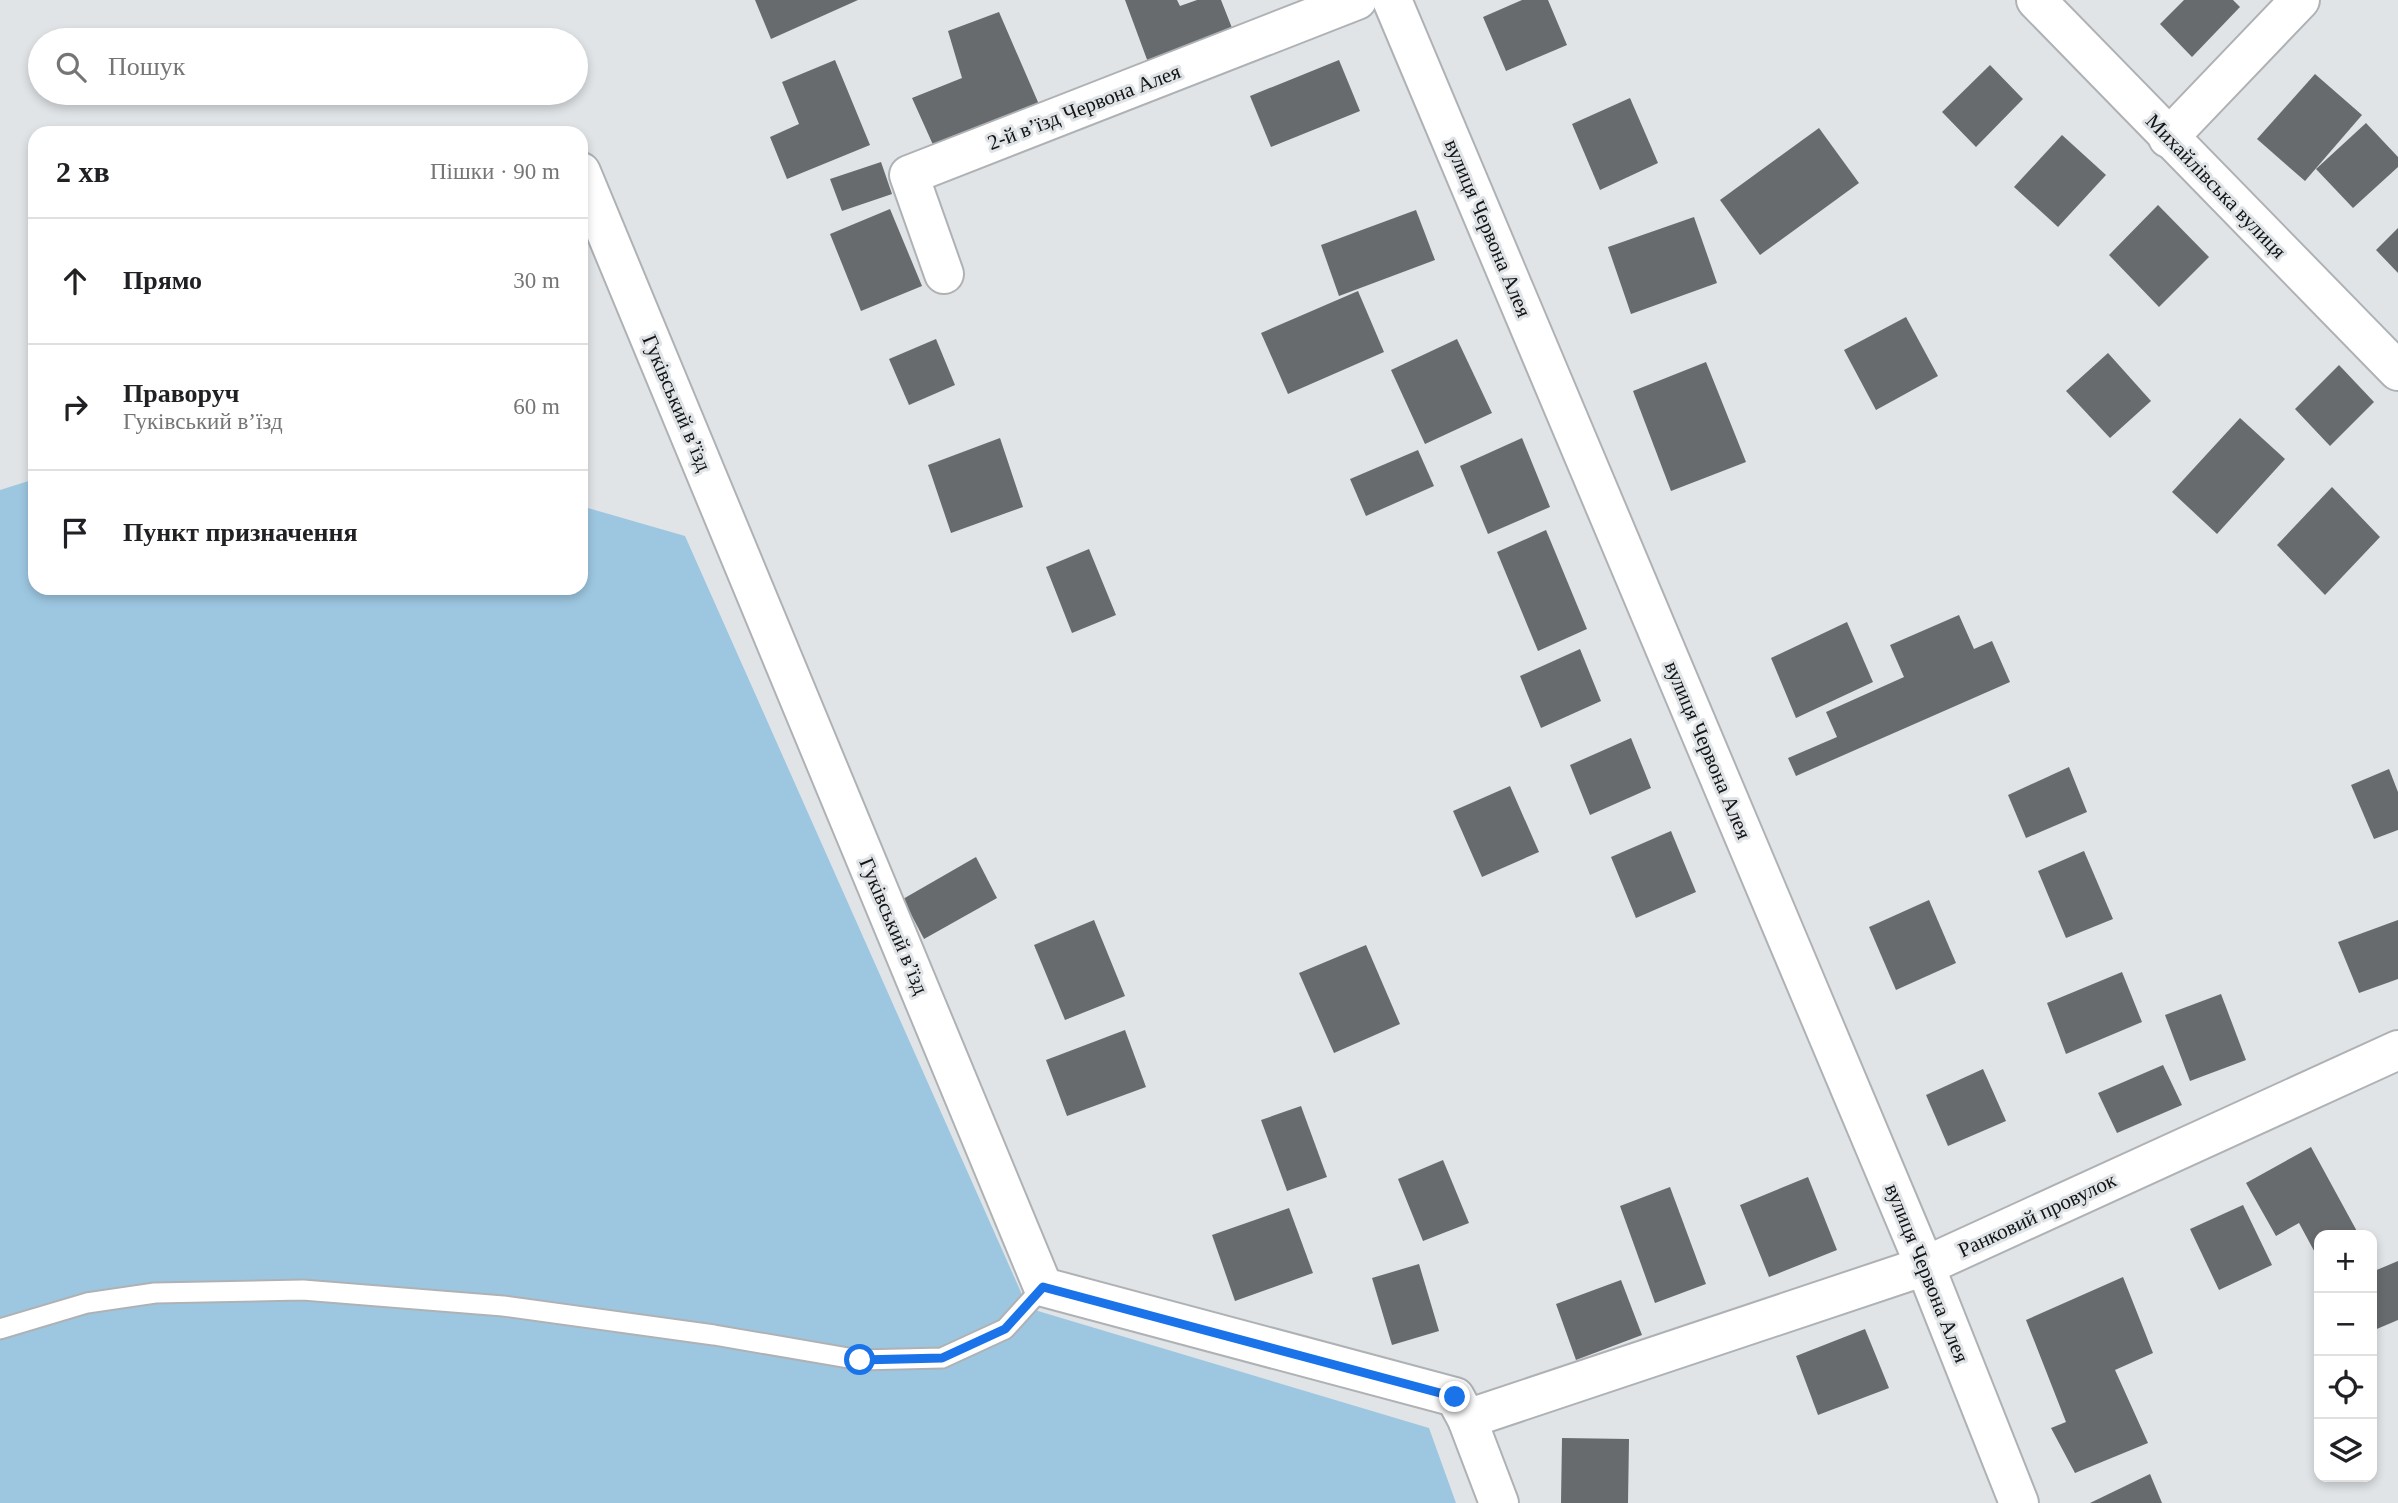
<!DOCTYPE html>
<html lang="uk">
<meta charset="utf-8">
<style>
body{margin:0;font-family:"Times New Roman",serif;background:#f6f6f6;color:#202124}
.controls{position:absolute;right:21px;bottom:21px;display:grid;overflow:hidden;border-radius:14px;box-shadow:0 4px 10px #0003}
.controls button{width:63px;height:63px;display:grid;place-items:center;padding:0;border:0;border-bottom:2px solid #e0e0e0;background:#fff;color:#202124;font:35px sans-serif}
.stop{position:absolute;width:21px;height:21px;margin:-16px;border:5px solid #1a73e8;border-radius:50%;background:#fff}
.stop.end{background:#1a73e8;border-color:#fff;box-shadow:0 2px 7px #0008}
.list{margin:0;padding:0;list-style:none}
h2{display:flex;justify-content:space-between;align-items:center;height:91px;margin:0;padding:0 28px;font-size:30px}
h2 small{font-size:23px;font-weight:400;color:#757577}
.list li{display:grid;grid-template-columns:46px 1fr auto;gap:21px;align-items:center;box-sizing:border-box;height:126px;padding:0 28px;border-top:2px solid #e0e0e0}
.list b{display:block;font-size:26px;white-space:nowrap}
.list p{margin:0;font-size:23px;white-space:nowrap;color:#757577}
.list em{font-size:23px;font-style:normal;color:#757577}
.icon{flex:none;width:38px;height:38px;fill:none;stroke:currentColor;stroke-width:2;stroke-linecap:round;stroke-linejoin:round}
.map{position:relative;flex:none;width:2398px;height:1503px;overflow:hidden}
.search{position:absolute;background:#fff;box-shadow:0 4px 10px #0003;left:28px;top:28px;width:560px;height:77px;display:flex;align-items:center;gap:18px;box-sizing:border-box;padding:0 24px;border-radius:38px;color:#757577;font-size:26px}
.panel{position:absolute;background:#fff;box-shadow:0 4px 10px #0003;left:28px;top:126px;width:560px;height:469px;border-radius:21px}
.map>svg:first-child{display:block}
.green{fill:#9dc7e1}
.building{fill:#676b6d}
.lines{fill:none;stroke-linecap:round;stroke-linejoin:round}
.service-casing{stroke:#afb2b5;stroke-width:23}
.minor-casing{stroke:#afb2b5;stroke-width:42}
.service{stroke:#fff;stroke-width:19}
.minor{stroke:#fff;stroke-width:38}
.route{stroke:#1a73e8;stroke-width:9}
.labels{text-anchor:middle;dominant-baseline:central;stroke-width:6;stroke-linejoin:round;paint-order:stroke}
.street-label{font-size:21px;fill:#121415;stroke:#e0e4e7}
</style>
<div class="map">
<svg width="2398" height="1503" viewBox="0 0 2398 1503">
<rect width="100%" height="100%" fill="#e0e4e7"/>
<!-- green -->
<path class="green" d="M 35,479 L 35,588 L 581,588 L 581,506 L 685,536 L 1028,1308 L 1429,1428 L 1456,1503 L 0,1503 L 0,490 Z"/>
<!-- building -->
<g class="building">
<path d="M 755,0 L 858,0 L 771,39 Z"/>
<path d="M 1125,0 L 1177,0 L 1180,6 L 1197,0 L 1221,0 L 1234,33 L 1149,65 Z"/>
<path d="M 1522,0 L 1548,0 L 1567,45 L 1506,71 L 1483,17 Z"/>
<path d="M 2184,0 L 2233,0 L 2240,7 L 2192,57 L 2160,24 Z"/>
<path d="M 999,12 L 1041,109 L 934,147 L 912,98 L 962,78 L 948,31 Z"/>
<path d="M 835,60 L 870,145 L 787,179 L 770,137 L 799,124 L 782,82 Z"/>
<path d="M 1339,60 L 1360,111 L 1271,147 L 1250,96 Z"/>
<path d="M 1990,65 L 2023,99 L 1976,147 L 1942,112 Z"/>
<path d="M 2315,74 L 2362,115 L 2305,181 L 2257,139 Z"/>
<path d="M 1630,98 L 1658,163 L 1600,190 L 1572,124 Z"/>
<path d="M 2366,123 L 2398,157 L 2398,167 L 2353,208 L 2316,169 Z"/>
<path d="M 1819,128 L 1859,183 L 1760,255 L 1720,200 Z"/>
<path d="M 2062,135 L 2106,175 L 2058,227 L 2014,187 Z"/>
<path d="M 881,162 L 892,194 L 842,211 L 830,179 Z"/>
<path d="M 2158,205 L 2209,257 L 2159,307 L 2109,255 Z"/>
<path d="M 890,209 L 922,286 L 861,311 L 830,234 Z"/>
<path d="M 1416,210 L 1435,260 L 1339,296 L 1321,245 Z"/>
<path d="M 1694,217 L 1717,283 L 1631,314 L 1608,247 Z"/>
<path d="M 2398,228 L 2398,273 L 2376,250 Z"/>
<path d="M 1358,291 L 1384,352 L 1288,394 L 1261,333 Z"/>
<path d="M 1906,317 L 1938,376 L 1876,410 L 1844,350 Z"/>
<path d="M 936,339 L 955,385 L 909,405 L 889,359 Z"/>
<path d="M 1457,339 L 1492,413 L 1425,444 L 1391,370 Z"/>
<path d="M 2108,353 L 2151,401 L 2110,438 L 2066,391 Z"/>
<path d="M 1706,362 L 1746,462 L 1671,491 L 1633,391 Z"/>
<path d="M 2339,365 L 2374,402 L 2330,446 L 2295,409 Z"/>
<path d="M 2240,418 L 2285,459 L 2217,534 L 2172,492 Z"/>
<path d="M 1000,438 L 1023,507 L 951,533 L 928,465 Z"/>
<path d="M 1522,438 L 1550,507 L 1488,534 L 1460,466 Z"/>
<path d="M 1418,450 L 1434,486 L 1366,516 L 1350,479 Z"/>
<path d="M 2332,487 L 2380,537 L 2325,595 L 2277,545 Z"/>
<path d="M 1546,530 L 1587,629 L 1538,651 L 1497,552 Z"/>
<path d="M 1089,549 L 1116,615 L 1072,633 L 1046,567 Z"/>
<path d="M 1959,615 L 1974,649 L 1992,641 L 2010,682 L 1796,776 L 1788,758 L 1837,737 L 1826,712 L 1904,677 L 1890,645 Z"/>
<path d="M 1847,622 L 1873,682 L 1796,718 L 1771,658 Z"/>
<path d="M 1580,649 L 1601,701 L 1541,728 L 1520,676 Z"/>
<path d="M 1631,738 L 1651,788 L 1590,815 L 1570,765 Z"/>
<path d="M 2069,767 L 2087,812 L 2026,838 L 2008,795 Z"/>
<path d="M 2389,769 L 2398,792 L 2398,830 L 2374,839 L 2351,785 Z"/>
<path d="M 1510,786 L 1539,852 L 1482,877 L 1453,811 Z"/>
<path d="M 1671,831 L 1696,892 L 1636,918 L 1611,857 Z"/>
<path d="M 2084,851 L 2113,919 L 2066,938 L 2038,871 Z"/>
<path d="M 976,857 L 997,898 L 924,939 L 903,899 Z"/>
<path d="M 1929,900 L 1956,963 L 1896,990 L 1869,927 Z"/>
<path d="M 1094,920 L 1125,996 L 1065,1020 L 1034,945 Z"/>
<path d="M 2398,920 L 2398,979 L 2359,993 L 2338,942 Z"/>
<path d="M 1366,945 L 1400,1024 L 1334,1053 L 1299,973 Z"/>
<path d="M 2122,972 L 2142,1022 L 2066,1054 L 2047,1003 Z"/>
<path d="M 2221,994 L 2246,1060 L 2190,1081 L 2165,1015 Z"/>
<path d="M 1125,1030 L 1146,1087 L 1067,1116 L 1046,1060 Z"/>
<path d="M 2163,1065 L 2182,1105 L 2117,1133 L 2098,1093 Z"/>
<path d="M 1983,1069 L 2006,1121 L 1948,1146 L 1926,1095 Z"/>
<path d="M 1301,1106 L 1327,1177 L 1287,1191 L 1261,1120 Z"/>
<path d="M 2311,1147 L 2359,1235 L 2319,1235 L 2319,1260 L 2299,1223 L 2276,1236 L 2246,1183 Z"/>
<path d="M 1443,1160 L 1469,1223 L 1423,1241 L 1398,1179 Z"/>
<path d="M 1808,1177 L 1837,1250 L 1769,1277 L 1740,1205 Z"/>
<path d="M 1670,1187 L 1706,1284 L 1655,1303 L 1620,1206 Z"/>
<path d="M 2243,1205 L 2272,1265 L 2219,1290 L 2190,1229 Z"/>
<path d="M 1289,1208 L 1313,1273 L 1235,1301 L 1212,1235 Z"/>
<path d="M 2398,1261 L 2398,1320 L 2372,1331 L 2372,1272 Z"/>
<path d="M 1419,1264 L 1439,1331 L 1392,1345 L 1372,1278 Z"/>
<path d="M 2123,1277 L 2153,1353 L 2115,1370 L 2148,1443 L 2075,1473 L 2051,1428 L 2066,1422 L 2026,1320 Z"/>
<path d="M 1621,1280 L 1642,1335 L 1576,1360 L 1556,1304 Z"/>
<path d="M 1865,1329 L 1889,1388 L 1818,1415 L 1796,1356 Z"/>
<path d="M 1562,1438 L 1629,1439 L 1628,1503 L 1561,1503 Z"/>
<path d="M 2150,1474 L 2162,1503 L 2090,1503 Z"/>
</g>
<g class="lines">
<defs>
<path id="service" d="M 0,1329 L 87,1303 L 155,1293 L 303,1290 L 503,1306 L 714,1335 L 860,1360 L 942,1358 L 1005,1329 L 1043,1287"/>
<g id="minor">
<path d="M 1392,0 L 1925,1266 L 2019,1503"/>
<path d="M 2036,0 L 2398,371"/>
<path d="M 2168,138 L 2300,0"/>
<path d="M 581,172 L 1043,1287 L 1455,1397 L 1467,1419 L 1499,1503"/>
<path d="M 944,274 L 909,175 L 1357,0"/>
<path d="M 1467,1419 L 1925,1266 L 2398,1050"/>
</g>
</defs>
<!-- service casing -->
<use href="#service" class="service-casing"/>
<!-- minor casing -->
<use href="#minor" class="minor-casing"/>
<!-- service -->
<use href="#service" class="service"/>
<!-- minor -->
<use href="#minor" class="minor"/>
</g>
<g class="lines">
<!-- route -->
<path class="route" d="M 860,1360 L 942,1358 L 1005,1329 L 1043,1287 L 1455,1397"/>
</g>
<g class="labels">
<!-- street labels -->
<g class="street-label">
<text transform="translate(1084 107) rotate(-21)">2-й в’їзд Червона Алея</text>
<text transform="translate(2216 186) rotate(46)">Михайлівська вулиця</text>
<text transform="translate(1488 228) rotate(67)">вулиця Червона Алея</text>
<text transform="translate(677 403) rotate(67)">Гуківський в’їзд</text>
<text transform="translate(1708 750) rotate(67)">вулиця Червона Алея</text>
<text transform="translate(894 926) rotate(67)">Гуківський в’їзд</text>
<text transform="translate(2037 1215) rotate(-25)">Ранковий провулок</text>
<text transform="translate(1927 1273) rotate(68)">вулиця Червона Алея</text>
</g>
</g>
</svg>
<div class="controls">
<button>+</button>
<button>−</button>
<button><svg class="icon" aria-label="locate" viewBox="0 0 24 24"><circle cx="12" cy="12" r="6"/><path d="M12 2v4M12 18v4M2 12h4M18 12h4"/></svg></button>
<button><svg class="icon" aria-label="layers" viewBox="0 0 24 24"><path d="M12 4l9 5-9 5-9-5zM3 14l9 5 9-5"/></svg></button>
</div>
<div class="stop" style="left:860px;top:1360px"></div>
<div class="stop end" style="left:1455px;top:1397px"></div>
<div class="search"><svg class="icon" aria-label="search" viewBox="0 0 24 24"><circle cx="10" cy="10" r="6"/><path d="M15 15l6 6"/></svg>Пошук</div>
<section class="panel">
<h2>2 хв<small>Пішки · 90 m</small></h2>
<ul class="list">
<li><svg class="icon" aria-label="ahead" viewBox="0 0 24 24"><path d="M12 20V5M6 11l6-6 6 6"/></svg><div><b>Прямо</b></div><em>30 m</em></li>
<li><svg class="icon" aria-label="right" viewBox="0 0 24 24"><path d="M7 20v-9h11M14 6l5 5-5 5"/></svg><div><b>Праворуч</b><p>Гуківський в’їзд</p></div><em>60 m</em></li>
<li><svg class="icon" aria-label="arrive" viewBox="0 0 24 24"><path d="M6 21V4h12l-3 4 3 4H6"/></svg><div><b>Пункт призначення</b></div></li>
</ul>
</section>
</div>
